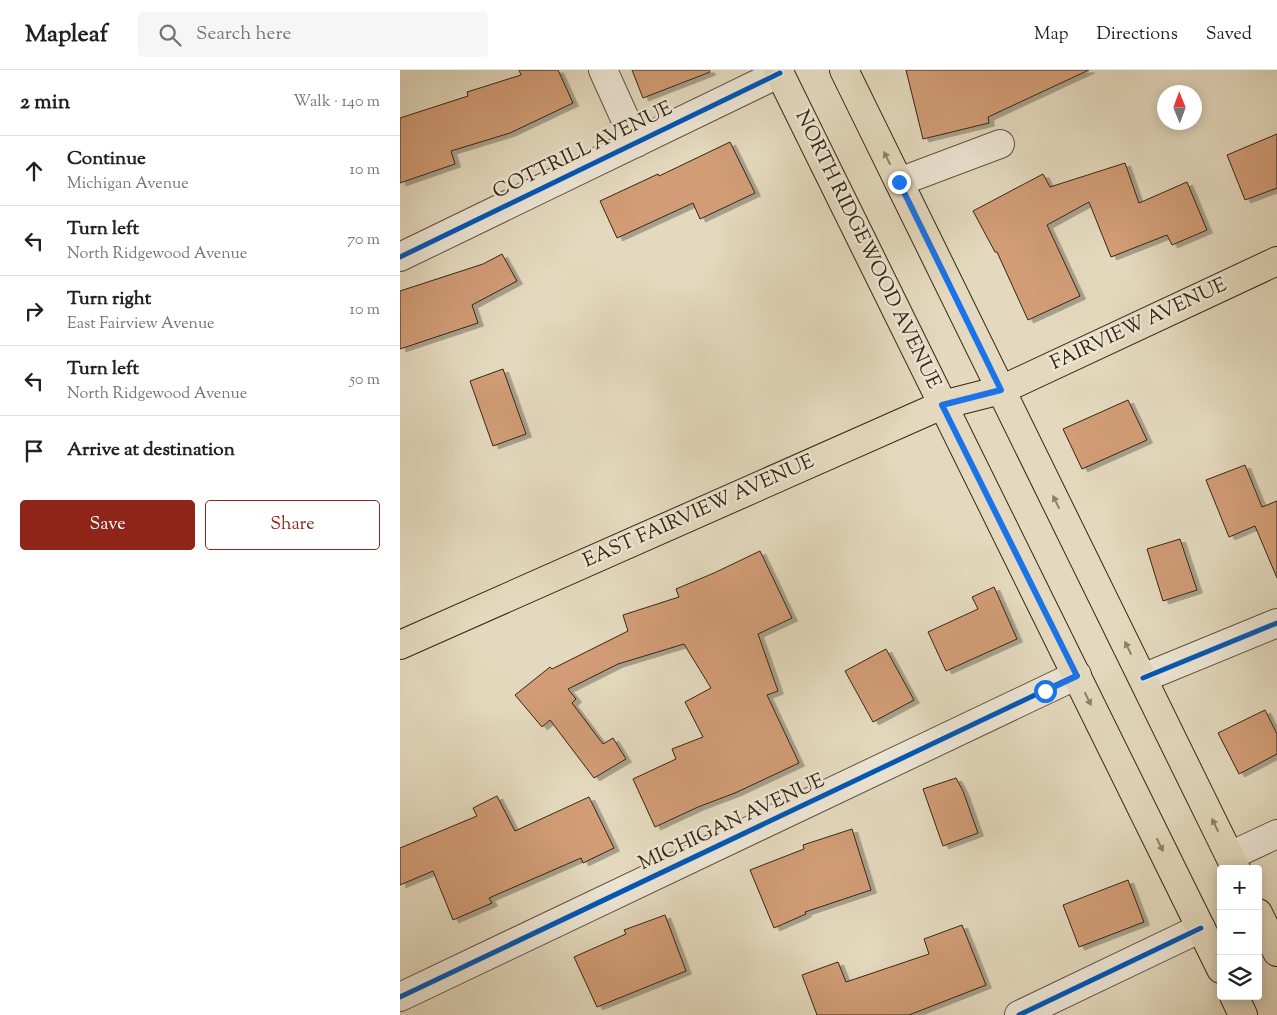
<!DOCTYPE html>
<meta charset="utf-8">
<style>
body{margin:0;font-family:"Sorts Mill Goudy",serif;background:#f6f6f6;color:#202124}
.controls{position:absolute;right:15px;bottom:15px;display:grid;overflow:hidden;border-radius:5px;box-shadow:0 2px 12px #0003}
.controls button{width:45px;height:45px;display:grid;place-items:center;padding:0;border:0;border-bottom:1px solid #e0e0e0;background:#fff;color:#202124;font:25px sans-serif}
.compass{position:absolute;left:757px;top:15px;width:45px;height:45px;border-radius:50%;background:#fff;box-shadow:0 2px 12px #0003;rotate:359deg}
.stop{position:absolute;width:15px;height:15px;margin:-11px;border:4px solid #1a73e8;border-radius:50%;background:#fff}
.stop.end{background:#1a73e8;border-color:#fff;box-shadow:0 1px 5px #0008}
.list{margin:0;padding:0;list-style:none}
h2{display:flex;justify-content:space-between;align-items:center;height:65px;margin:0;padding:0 20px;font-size:21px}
h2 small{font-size:16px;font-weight:400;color:#757577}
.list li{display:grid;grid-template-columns:32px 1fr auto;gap:15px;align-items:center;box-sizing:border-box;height:70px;padding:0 20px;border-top:1px solid #e0e0e0}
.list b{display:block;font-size:19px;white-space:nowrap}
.list p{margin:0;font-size:16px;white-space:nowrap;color:#757577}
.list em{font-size:16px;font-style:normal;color:#757577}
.actions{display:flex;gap:10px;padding:15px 20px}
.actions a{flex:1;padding:11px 0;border:1px solid #8f2418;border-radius:5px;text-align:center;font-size:18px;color:#8f2418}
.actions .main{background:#8f2418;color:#fff}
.icon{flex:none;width:28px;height:28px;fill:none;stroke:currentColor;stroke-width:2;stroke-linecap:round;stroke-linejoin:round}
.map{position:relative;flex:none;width:877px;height:945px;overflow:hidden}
header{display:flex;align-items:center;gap:30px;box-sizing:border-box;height:70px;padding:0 25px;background:#fff;border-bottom:1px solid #e0e0e0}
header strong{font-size:24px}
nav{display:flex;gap:28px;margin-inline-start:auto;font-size:18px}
.search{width:350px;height:45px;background:#f6f6f6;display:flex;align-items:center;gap:12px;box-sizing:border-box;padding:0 18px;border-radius:5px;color:#757577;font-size:19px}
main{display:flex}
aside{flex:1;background:#fff}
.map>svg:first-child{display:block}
.building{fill:#d19c76;stroke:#352612;filter:url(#shadow)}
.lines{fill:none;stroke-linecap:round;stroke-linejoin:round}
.minor-casing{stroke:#61533d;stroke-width:30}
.major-casing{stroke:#352612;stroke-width:30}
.minor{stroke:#ede6d5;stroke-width:28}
.major{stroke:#e4d9be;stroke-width:28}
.cycleway-casing{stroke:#ede6d5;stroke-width:8}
.cycleway{stroke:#0057b8;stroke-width:5}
.oneway{fill:#8c8068}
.route{stroke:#1a73e8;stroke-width:6}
.labels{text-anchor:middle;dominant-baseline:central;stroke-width:5;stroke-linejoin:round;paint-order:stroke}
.street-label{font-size:20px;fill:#352612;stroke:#ede6d5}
</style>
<header>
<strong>Mapleaf</strong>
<div class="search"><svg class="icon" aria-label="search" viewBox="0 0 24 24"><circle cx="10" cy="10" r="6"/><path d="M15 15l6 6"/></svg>Search here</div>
<nav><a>Map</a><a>Directions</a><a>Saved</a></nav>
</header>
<main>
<aside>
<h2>2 min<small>Walk · 140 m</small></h2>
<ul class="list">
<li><svg class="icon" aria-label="ahead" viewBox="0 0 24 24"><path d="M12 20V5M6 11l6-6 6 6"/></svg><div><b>Continue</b><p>Michigan Avenue</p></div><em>10 m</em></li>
<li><svg class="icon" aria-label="left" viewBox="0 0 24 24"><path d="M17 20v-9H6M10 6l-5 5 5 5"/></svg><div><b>Turn left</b><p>North Ridgewood Avenue</p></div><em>70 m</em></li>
<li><svg class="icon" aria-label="right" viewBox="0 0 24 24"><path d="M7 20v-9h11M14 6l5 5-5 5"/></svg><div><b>Turn right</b><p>East Fairview Avenue</p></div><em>10 m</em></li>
<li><svg class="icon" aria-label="left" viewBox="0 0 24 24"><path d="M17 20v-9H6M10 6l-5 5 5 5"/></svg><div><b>Turn left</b><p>North Ridgewood Avenue</p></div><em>50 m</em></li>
<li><svg class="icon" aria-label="arrive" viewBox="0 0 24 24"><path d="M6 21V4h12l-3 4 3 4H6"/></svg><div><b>Arrive at destination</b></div></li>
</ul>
<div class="actions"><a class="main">Save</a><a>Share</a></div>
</aside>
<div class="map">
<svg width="877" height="945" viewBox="0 0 877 945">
<defs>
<filter id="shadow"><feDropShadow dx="5.5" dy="3" stdDeviation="0" flood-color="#0004"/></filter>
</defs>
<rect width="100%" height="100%" fill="#e4d9be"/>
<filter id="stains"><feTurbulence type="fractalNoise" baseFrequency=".004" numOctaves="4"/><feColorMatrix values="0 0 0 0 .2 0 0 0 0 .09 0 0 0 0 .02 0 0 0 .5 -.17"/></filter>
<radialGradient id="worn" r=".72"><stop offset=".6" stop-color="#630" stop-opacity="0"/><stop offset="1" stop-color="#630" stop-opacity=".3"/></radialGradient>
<!-- building -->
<g class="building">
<path d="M 119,0 L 158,0 L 173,33 L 110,63 L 51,81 L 55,94 L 0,113 L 0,48 L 68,26 L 67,22 L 121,5 Z"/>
<path d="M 232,0 L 309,0 L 310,2 L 243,28 Z"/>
<path d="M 506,0 L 689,0 L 588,47 L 589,53 L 523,69 Z"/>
<path d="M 877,64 L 877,118 L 845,130 L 827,85 Z"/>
<path d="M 330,72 L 355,123 L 300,149 L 293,133 L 217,168 L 200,131 L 258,104 L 259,106 Z"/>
<path d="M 725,93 L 739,133 L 787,112 L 807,160 L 772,175 L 767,165 L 711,187 L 689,132 L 647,155 L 680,226 L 628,250 L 597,182 L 595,182 L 573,141 L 643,104 L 650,117 Z"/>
<path d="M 102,184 L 117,211 L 72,235 L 78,253 L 0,279 L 0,221 L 83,194 Z"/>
<path d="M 103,299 L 126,364 L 93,376 L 70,311 Z"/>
<path d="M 728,330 L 747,370 L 682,399 L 663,359 Z"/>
<path d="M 845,395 L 862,437 L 877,431 L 877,508 L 855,456 L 829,467 L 806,410 Z"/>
<path d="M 780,469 L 797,520 L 763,531 L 747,479 Z"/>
<path d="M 360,481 L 392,548 L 358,564 L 378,621 L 367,625 L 399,693 L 335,723 L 298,737 L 255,757 L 233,709 L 276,689 L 272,679 L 303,667 L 285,632 L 311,618 L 284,574 L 218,594 L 168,619 L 176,629 L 172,633 L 203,674 L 213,668 L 226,689 L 194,708 L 150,650 L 142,657 L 115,625 L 150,597 L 152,599 L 228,561 L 223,545 L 279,527 L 276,519 L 314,503 Z"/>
<path d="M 594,517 L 617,569 L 546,601 L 528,562 L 578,539 L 572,527 Z"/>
<path d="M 486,579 L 514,630 L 473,652 L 445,601 Z"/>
<path d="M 865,640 L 877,664 L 877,684 L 839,704 L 818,663 Z"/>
<path d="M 556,708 L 563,721 L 578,763 L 543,776 L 523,719 Z"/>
<path d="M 97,726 L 115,761 L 189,727 L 214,778 L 183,793 L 181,788 L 89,828 L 92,833 L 53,850 L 33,801 L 0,815 L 0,778 L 77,746 L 73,738 Z"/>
<path d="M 452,759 L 471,820 L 405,842 L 406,844 L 374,858 L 350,800 L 404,779 L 403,775 Z"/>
<path d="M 728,810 L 744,852 L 679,877 L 663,835 Z"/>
<path d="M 265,845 L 286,901 L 197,937 L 174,887 L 226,864 L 224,860 Z"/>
<path d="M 562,855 L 586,915 L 509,945 L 417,945 L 402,905 L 438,892 L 446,912 L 529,884 L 524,869 Z"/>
</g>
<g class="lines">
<defs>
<g id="minor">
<path d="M 203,0 L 236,73"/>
<path d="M 499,112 L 600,74"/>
<path d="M 0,187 L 380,3"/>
<path d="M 743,608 L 877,553"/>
<path d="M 830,786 L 877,764"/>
<path d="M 0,927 L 677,605"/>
<path d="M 619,945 L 801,858"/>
</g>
<g id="major">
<path d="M 378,0 L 821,899"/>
<path d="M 444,0 L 836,799"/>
<path d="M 0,575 L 542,335 L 601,320 L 877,191"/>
<path d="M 858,843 L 877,882"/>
<path d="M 834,926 L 843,945"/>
</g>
</defs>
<!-- minor casing -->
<use href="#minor" class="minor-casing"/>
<!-- major casing -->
<use href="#major" class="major-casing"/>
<!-- minor -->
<use href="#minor" class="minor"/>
<!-- major -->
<use href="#major" class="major"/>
<defs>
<g id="cycleway">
<path d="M 0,187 L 380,3"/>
<path d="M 743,608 L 877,553"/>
<path d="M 0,927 L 677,605"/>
<path d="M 619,945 L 801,858"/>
</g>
</defs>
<!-- cycleway casing -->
<use href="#cycleway" class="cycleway-casing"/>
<!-- cycleway -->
<use href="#cycleway" class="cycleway"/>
</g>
<!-- one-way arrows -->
<defs><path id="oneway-solid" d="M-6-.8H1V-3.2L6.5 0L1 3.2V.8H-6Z" transform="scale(1.25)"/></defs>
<g class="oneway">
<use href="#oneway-solid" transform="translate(487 88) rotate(-116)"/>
<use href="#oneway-solid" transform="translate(656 432) rotate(-116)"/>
<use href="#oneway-solid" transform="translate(728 578) rotate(-116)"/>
<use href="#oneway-solid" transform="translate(688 629) rotate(64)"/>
<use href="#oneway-solid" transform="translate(815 755) rotate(-116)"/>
<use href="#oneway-solid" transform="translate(760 775) rotate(64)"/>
</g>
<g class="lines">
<!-- route -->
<path class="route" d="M 499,112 L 601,320 L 542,335 L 677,606 L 645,621"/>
</g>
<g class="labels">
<!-- street labels -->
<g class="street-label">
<text transform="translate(183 81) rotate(-26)">COTTRILL AVENUE</text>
<text transform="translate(467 180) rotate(64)">NORTH RIDGEWOOD AVENUE</text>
<text transform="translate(739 255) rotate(-25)">FAIRVIEW AVENUE</text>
<text transform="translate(299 442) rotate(-24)">EAST FAIRVIEW AVENUE</text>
<text transform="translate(332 753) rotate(-25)">MICHIGAN AVENUE</text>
</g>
</g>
<rect width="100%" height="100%" filter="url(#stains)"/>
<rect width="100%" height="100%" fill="url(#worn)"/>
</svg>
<div class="controls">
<button>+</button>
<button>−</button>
<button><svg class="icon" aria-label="layers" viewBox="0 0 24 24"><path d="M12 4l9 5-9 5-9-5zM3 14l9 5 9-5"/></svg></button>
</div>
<svg class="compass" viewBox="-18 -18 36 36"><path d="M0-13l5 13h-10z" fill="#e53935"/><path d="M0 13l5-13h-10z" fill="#757577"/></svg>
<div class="stop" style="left:645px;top:621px"></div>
<div class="stop end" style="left:499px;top:112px"></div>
</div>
</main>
